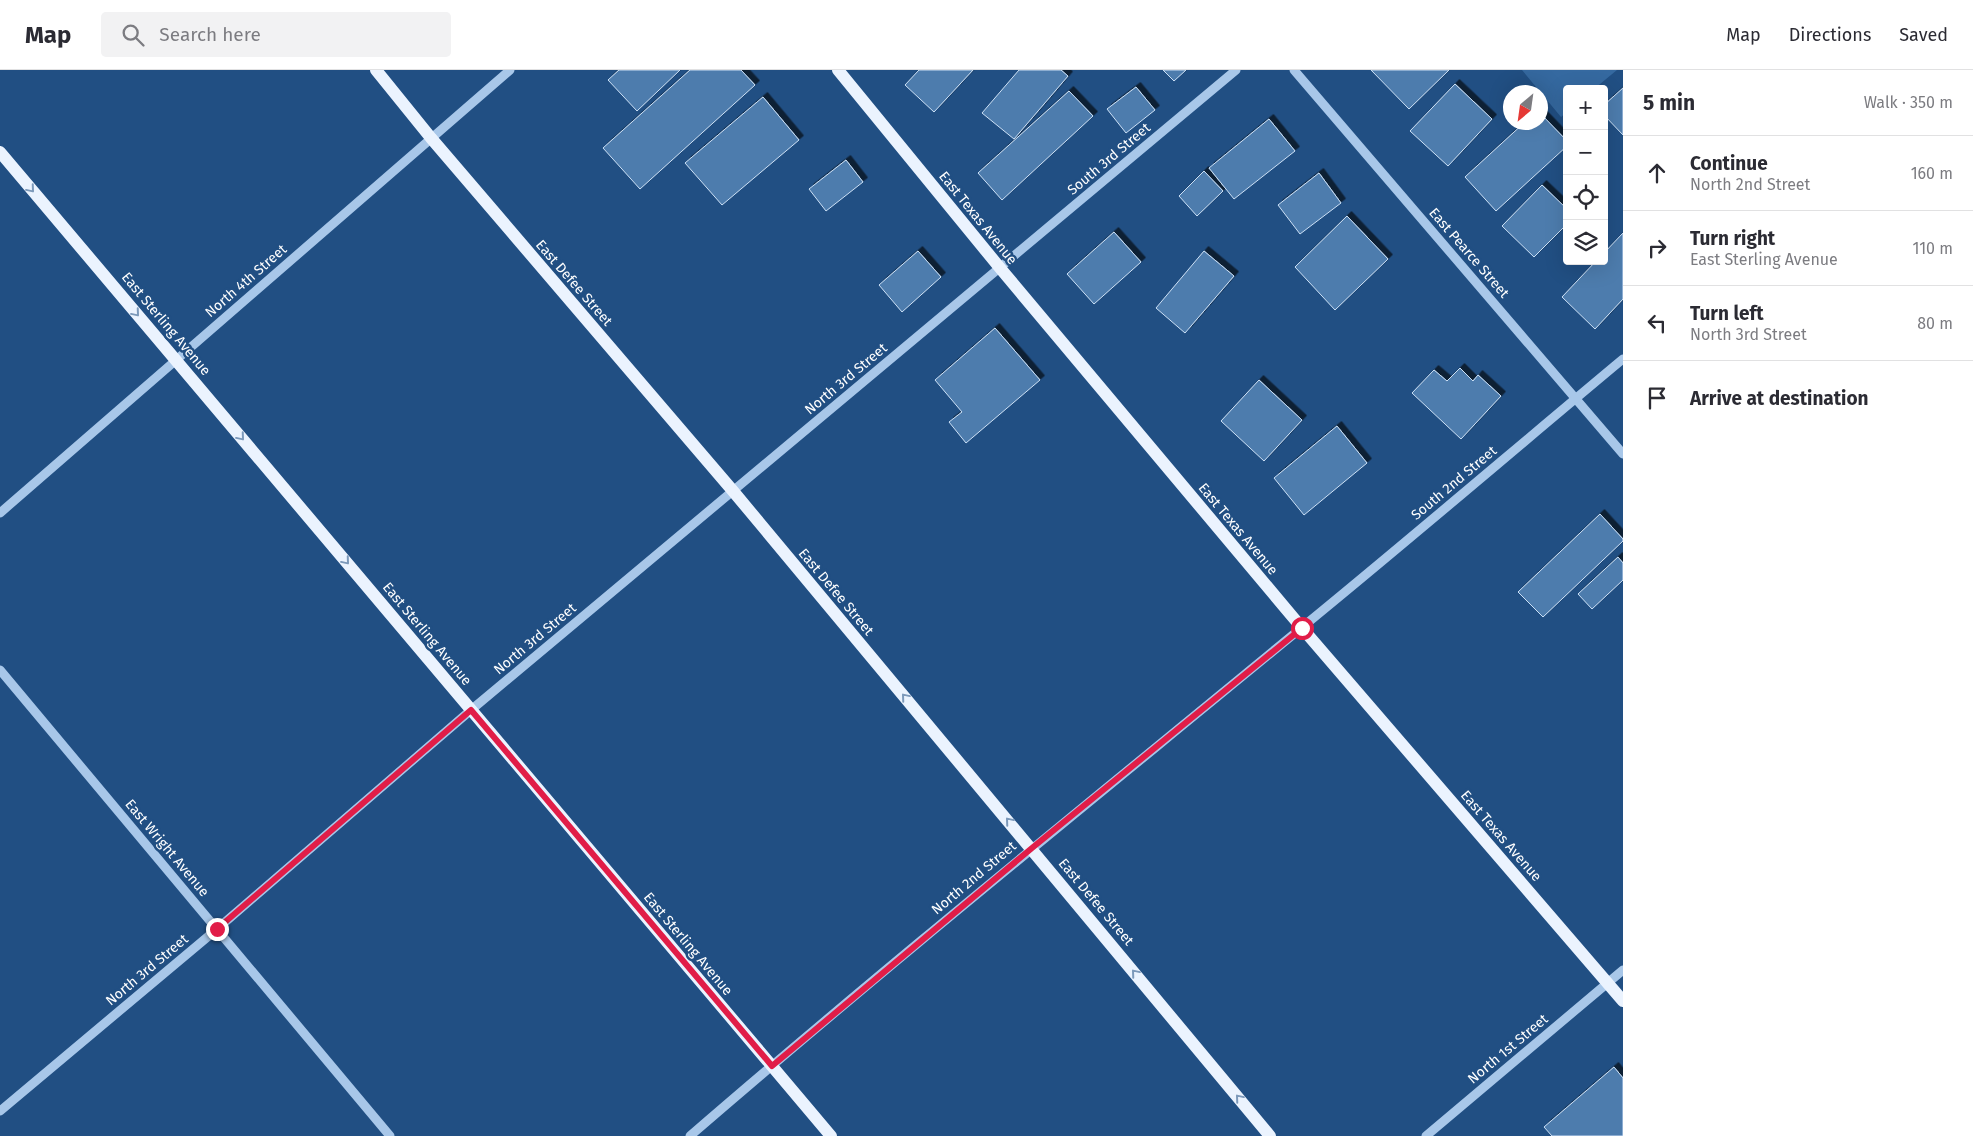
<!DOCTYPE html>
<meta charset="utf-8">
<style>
body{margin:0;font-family:"Fira Sans",sans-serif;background:#f2f2f3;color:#2b2b33}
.controls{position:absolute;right:15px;top:15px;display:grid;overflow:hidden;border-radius:5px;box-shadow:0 5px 20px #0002}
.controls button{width:45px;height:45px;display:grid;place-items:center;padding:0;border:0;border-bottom:1px solid #e1e1e2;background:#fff;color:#2b2b33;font:25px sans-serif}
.compass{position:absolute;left:1503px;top:15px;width:45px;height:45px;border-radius:50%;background:#fff;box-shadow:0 5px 20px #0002;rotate:209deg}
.stop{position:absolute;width:15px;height:15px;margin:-11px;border:4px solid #e11d48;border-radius:50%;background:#fff}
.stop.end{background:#e11d48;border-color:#fff;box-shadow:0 1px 5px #0008}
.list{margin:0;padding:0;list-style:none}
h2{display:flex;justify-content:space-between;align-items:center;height:65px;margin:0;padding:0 20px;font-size:21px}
h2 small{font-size:16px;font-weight:400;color:#7c7c81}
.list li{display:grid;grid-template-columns:32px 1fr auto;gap:15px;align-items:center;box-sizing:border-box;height:75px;padding:0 20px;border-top:1px solid #e1e1e2}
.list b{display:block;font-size:19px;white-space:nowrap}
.list p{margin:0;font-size:16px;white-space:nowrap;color:#7c7c81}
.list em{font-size:16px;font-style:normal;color:#7c7c81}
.icon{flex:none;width:28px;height:28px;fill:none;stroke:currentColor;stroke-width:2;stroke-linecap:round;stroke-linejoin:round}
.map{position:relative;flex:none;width:1623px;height:1066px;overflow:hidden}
header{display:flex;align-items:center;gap:30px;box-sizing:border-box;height:70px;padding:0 25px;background:#fff;border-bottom:1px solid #e1e1e2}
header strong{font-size:24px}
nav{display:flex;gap:28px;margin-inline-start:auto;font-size:18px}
.search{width:350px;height:45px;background:#f2f2f3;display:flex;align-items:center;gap:12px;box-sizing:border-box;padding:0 18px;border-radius:5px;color:#7c7c81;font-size:19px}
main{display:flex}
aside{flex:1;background:#fff}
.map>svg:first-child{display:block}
.green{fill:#3569a0}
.building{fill:#4e7bad;stroke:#cce1f6;filter:url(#shadow)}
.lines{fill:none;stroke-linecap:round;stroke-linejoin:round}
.minor{stroke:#a8c7e9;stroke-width:9}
.major{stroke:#ebf3fe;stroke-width:12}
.oneway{stroke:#7c99ba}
.route{stroke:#e11d48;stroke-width:6}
.labels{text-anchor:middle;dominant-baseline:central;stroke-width:5;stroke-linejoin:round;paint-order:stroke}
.street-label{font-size:14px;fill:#fff;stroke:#214f83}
</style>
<header>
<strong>Map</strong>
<div class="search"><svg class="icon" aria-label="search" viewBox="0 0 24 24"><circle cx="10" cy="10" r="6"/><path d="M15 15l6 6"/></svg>Search here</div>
<nav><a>Map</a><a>Directions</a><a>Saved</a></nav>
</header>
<main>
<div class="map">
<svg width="1623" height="1066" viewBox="0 0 1623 1066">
<defs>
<filter id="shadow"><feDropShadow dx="4.5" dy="-4.5" stdDeviation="0" flood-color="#0009"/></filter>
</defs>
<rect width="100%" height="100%" fill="#214f83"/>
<!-- green -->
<path class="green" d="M 1522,0 L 1617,0 L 1594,19 L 1567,19 L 1567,42 L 1561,47 Z"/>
<!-- building -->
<g class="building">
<path d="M 619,0 L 680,0 L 637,41 L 608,10 Z"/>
<path d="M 690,0 L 741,0 L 755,15 L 640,119 L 603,78 Z"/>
<path d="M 919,0 L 973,0 L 934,42 L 905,15 Z"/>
<path d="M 1019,0 L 1061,0 L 1068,6 L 1014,69 L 982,43 Z"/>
<path d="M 1163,0 L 1186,0 L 1174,11 Z"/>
<path d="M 1371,0 L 1449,0 L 1409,39 Z"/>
<path d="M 1455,14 L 1492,49 L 1448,96 L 1410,61 Z"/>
<path d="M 1136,17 L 1155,40 L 1126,63 L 1107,39 Z"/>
<path d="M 1623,18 L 1623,65 L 1604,45 L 1604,35 Z"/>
<path d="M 1069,21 L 1093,46 L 1002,130 L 978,103 Z"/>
<path d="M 763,27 L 799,70 L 722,135 L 685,93 Z"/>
<path d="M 1540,43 L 1567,71 L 1567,76 L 1496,141 L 1465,107 L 1525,52 L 1540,52 Z"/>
<path d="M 1269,49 L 1295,81 L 1234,129 L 1209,98 Z"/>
<path d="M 846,90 L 863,112 L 826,141 L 809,119 Z"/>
<path d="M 1204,101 L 1223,121 L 1197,146 L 1179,126 Z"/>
<path d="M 1319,103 L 1341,133 L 1300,164 L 1278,135 Z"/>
<path d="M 1542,115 L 1567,139 L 1567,154 L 1534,187 L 1502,156 Z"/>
<path d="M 1347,146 L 1388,189 L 1335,240 L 1295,197 Z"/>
<path d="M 1114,162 L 1141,192 L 1094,234 L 1067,204 Z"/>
<path d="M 1623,163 L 1623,229 L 1595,259 L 1562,227 L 1596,191 L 1604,191 L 1604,183 Z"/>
<path d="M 918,181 L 941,207 L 902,242 L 879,215 Z"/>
<path d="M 1204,181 L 1234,206 L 1185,263 L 1156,238 Z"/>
<path d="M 995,258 L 1040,310 L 966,373 L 949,352 L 962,342 L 935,310 Z"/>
<path d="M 1460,298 L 1473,311 L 1478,305 L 1501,326 L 1461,369 L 1412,323 L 1434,300 L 1447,311 Z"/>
<path d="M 1259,310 L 1302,350 L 1264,391 L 1221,351 Z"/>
<path d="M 1337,356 L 1367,393 L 1304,445 L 1274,408 Z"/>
<path d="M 1600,444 L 1623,469 L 1623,471 L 1543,547 L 1518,522 Z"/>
<path d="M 1618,487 L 1623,493 L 1623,510 L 1592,539 L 1578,524 Z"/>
<path d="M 1614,997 L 1623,1008 L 1623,1066 L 1552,1066 L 1544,1057 Z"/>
</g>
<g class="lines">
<!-- minor -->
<g class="minor">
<path d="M 1294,0 L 1623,384"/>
<path d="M 0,443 L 510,0"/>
<path d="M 0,600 L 390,1066"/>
<path d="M 0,1041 L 217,859 L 471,640 L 1236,0"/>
<path d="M 690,1066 C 890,893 1096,727 1300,559 C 1409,470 1515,379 1623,289"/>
<path d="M 1426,1066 L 1623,900"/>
</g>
<!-- major -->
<g class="major">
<path d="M 376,0 L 431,68 L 733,421 L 1270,1066"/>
<path d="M 838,0 L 1000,198 L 1302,558 L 1623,931"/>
<path d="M 0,82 L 831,1066"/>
</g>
</g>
<!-- one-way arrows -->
<defs><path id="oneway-chevron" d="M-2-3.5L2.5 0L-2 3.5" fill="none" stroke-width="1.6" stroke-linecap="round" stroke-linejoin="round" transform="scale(1.25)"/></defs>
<g class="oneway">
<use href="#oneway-chevron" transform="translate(31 119) rotate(50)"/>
<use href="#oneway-chevron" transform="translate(136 243) rotate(50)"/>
<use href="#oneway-chevron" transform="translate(241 367) rotate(50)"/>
<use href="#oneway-chevron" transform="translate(346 491) rotate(50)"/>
<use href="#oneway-chevron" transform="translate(905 627) rotate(-130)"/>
<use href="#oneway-chevron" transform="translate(1009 751) rotate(-130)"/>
<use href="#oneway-chevron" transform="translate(1135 903) rotate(-130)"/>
<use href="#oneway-chevron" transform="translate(1239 1028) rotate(-130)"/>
</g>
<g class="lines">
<!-- route -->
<path class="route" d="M 217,859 L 471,640 L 772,996 L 1032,778 L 1302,558"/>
</g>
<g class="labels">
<!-- street labels -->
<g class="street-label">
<text transform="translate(1109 89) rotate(-40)">South 3rd Street</text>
<text transform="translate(978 148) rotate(51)">East Texas Avenue</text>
<text transform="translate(1469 183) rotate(49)">East Pearce Street</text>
<text transform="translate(246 211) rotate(-41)">North 4th Street</text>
<text transform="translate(574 213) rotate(49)">East Defee Street</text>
<text transform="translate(166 254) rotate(50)">East Sterling Avenue</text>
<text transform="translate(846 309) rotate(-40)">North 3rd Street</text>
<text transform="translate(1454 413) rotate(-40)">South 2nd Street</text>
<text transform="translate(1238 459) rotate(50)">East Texas Avenue</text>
<text transform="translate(836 522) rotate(50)">East Defee Street</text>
<text transform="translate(427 564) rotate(50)">East Sterling Avenue</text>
<text transform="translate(535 569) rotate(-40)">North 3rd Street</text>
<text transform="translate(1501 766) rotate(49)">East Texas Avenue</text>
<text transform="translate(167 778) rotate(50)">East Wright Avenue</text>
<text transform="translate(974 808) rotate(-40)">North 2nd Street</text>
<text transform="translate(1096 832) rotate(50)">East Defee Street</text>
<text transform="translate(688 874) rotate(50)">East Sterling Avenue</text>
<text transform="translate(147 900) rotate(-40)">North 3rd Street</text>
<text transform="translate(1508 979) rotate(-40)">North 1st Street</text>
</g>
</g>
</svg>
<div class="controls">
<button>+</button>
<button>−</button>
<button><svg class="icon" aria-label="locate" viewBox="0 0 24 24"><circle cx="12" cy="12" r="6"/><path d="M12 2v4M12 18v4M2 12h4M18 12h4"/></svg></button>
<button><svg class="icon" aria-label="layers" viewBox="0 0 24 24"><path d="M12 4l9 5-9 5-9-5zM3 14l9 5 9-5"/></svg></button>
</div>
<svg class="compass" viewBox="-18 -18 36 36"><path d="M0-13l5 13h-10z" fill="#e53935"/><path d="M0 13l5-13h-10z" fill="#7c7c81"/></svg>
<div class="stop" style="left:1302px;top:558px"></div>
<div class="stop end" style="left:217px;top:859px"></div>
</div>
<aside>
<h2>5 min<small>Walk · 350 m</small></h2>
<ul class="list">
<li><svg class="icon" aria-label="ahead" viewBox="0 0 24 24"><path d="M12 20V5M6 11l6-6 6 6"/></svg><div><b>Continue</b><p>North 2nd Street</p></div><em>160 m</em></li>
<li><svg class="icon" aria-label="right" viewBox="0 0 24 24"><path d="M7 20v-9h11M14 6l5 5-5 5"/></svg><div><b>Turn right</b><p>East Sterling Avenue</p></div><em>110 m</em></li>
<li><svg class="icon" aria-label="left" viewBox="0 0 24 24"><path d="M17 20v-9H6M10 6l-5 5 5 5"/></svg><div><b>Turn left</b><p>North 3rd Street</p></div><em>80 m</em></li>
<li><svg class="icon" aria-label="arrive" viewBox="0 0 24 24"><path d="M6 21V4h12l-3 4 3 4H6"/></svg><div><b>Arrive at destination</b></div></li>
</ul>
</aside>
</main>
